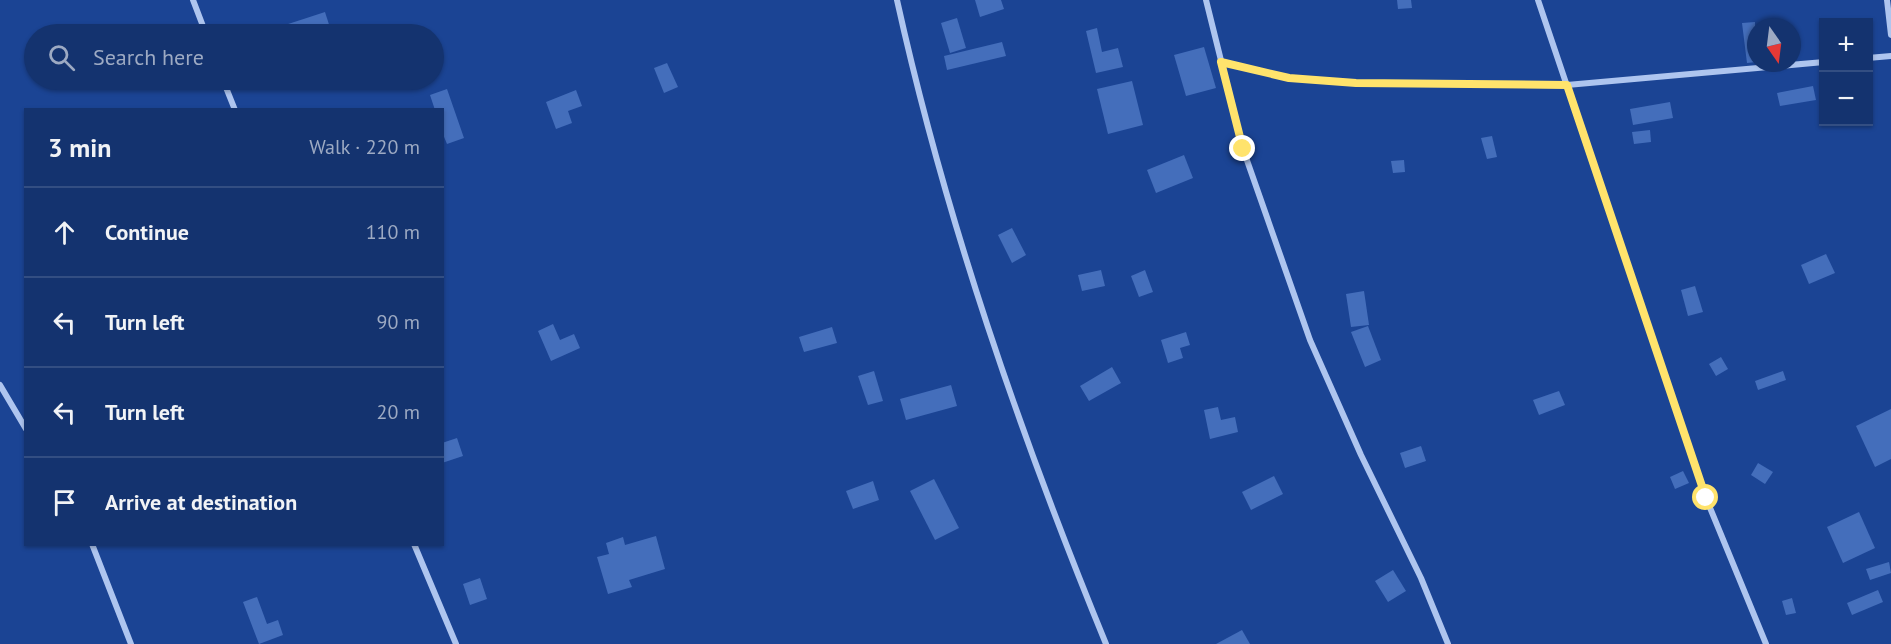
<!DOCTYPE html>
<meta charset="utf-8">
<style>
body{margin:0;font-family:"PT Sans",sans-serif;background:#1d3b74;color:#f1f3f6}
.controls{position:absolute;right:18px;top:18px;display:grid;overflow:hidden;border-radius:0px;box-shadow:0 2px 4px #0004}
.controls button{width:54px;height:54px;display:grid;place-items:center;padding:0;border:0;border-bottom:2px solid #334e82;background:#14336f;color:#f1f3f6;font:30px sans-serif}
.compass{position:absolute;left:1747px;top:18px;width:54px;height:54px;border-radius:50%;background:#14336f;box-shadow:0 2px 4px #0004;rotate:166deg}
.stop{position:absolute;width:18px;height:18px;margin:-14px;border:4px solid #ffe36c;border-radius:50%;background:#fff}
.stop.end{background:#ffe36c;border-color:#fff;box-shadow:0 2px 6px #0008}
.list{margin:0;padding:0;list-style:none}
h2{display:flex;justify-content:space-between;align-items:center;height:78px;margin:0;padding:0 24px;font-size:26px}
h2 small{font-size:20px;font-weight:400;color:#9daac3}
.list li{display:grid;grid-template-columns:39px 1fr auto;gap:18px;align-items:center;box-sizing:border-box;height:90px;padding:0 24px;border-top:2px solid #334e82}
.list b{display:block;font-size:22px;white-space:nowrap}
.list em{font-size:20px;font-style:normal;color:#9daac3}
.icon{flex:none;width:33px;height:33px;fill:none;stroke:currentColor;stroke-width:2;stroke-linecap:round;stroke-linejoin:round}
.map{position:relative;flex:none;width:1891px;height:644px;overflow:hidden}
.search{position:absolute;background:#14336f;box-shadow:0 2px 4px #0004;left:24px;top:24px;width:420px;height:66px;display:flex;align-items:center;gap:15px;box-sizing:border-box;padding:0 21px;border-radius:33px;color:#9daac3;font-size:22px}
.panel{position:absolute;background:#14336f;box-shadow:0 2px 4px #0004;left:24px;top:108px;width:420px;height:438px;border-radius:0px}
.map>svg:first-child{display:block}
.building{fill:#446ebb}
.lines{fill:none;stroke-linecap:round;stroke-linejoin:round}
.street{stroke:#aec5ef;stroke-width:6}
.route{stroke:#ffe36c;stroke-width:8}
</style>
<div class="map">
<svg width="1891" height="644" viewBox="0 0 1891 644">
<rect width="100%" height="100%" fill="#1b4494"/>
<!-- building -->
<g class="building">
<path d="M 975,0 L 1001,0 L 1004,9 L 980,17 Z"/>
<path d="M 1397,0 L 1411,0 L 1412,8 L 1398,9 Z"/>
<path d="M 325,12 L 332,34 L 282,34 L 279,27 Z"/>
<path d="M 957,18 L 966,48 L 950,53 L 941,23 Z"/>
<path d="M 1755,22 L 1756,62 L 1747,63 L 1742,23 Z"/>
<path d="M 1097,28 L 1102,52 L 1118,48 L 1123,67 L 1096,73 L 1086,31 Z"/>
<path d="M 1002,42 L 1006,56 L 947,70 L 944,56 Z"/>
<path d="M 1204,47 L 1216,88 L 1186,96 L 1174,55 Z"/>
<path d="M 667,63 L 678,87 L 664,93 L 654,68 Z"/>
<path d="M 296,80 L 327,80 L 299,89 Z"/>
<path d="M 1132,81 L 1143,125 L 1108,134 L 1097,89 Z"/>
<path d="M 1813,86 L 1816,100 L 1780,106 L 1777,93 Z"/>
<path d="M 447,89 L 464,138 L 447,144 L 442,132 L 442,110 L 435,110 L 430,95 Z"/>
<path d="M 576,90 L 582,106 L 568,111 L 572,123 L 556,129 L 546,102 Z"/>
<path d="M 1670,102 L 1673,118 L 1633,125 L 1630,109 Z"/>
<path d="M 1650,130 L 1651,142 L 1634,144 L 1632,132 Z"/>
<path d="M 1492,136 L 1497,157 L 1487,159 L 1481,138 Z"/>
<path d="M 1184,155 L 1193,178 L 1156,193 L 1147,170 Z"/>
<path d="M 1404,160 L 1405,172 L 1393,173 L 1391,161 Z"/>
<path d="M 1012,228 L 1026,255 L 1012,263 L 998,235 Z"/>
<path d="M 1826,254 L 1835,273 L 1809,284 L 1801,265 Z"/>
<path d="M 1101,270 L 1105,286 L 1082,291 L 1078,275 Z"/>
<path d="M 1145,270 L 1153,292 L 1139,297 L 1131,276 Z"/>
<path d="M 1695,286 L 1703,312 L 1688,316 L 1681,290 Z"/>
<path d="M 1364,291 L 1369,325 L 1351,327 L 1346,294 Z"/>
<path d="M 553,324 L 560,340 L 574,334 L 580,348 L 551,361 L 538,331 Z"/>
<path d="M 1368,326 L 1381,360 L 1365,367 L 1351,332 Z"/>
<path d="M 832,327 L 837,343 L 804,352 L 799,337 Z"/>
<path d="M 1186,332 L 1190,345 L 1180,348 L 1183,358 L 1168,363 L 1161,340 Z"/>
<path d="M 1721,357 L 1728,369 L 1716,376 L 1709,364 Z"/>
<path d="M 1112,367 L 1121,383 L 1089,401 L 1080,386 Z"/>
<path d="M 874,371 L 883,401 L 868,405 L 858,376 Z"/>
<path d="M 1783,371 L 1786,380 L 1758,390 L 1755,381 Z"/>
<path d="M 951,385 L 957,406 L 906,420 L 900,399 Z"/>
<path d="M 1559,391 L 1565,405 L 1539,415 L 1533,400 Z"/>
<path d="M 1218,407 L 1221,420 L 1235,417 L 1238,432 L 1210,439 L 1204,410 Z"/>
<path d="M 1891,409 L 1891,459 L 1875,467 L 1856,426 Z"/>
<path d="M 457,438 L 463,456 L 442,463 L 442,443 Z"/>
<path d="M 1421,446 L 1426,461 L 1405,468 L 1400,453 Z"/>
<path d="M 1758,463 L 1773,472 L 1765,484 L 1751,475 Z"/>
<path d="M 1683,471 L 1689,483 L 1675,489 L 1670,477 Z"/>
<path d="M 1274,476 L 1283,494 L 1251,510 L 1242,492 Z"/>
<path d="M 934,479 L 959,528 L 935,540 L 910,491 Z"/>
<path d="M 873,481 L 879,500 L 853,509 L 846,491 Z"/>
<path d="M 1859,512 L 1875,548 L 1843,563 L 1827,527 Z"/>
<path d="M 656,536 L 665,569 L 629,580 L 632,587 L 608,594 L 597,557 L 609,554 L 606,543 L 623,537 L 625,545 Z"/>
<path d="M 1889,562 L 1891,573 L 1870,580 L 1866,569 Z"/>
<path d="M 1393,570 L 1406,591 L 1388,602 L 1375,581 Z"/>
<path d="M 480,578 L 487,599 L 470,605 L 463,584 Z"/>
<path d="M 1878,590 L 1883,602 L 1852,615 L 1847,603 Z"/>
<path d="M 257,597 L 267,624 L 278,620 L 283,635 L 259,644 L 243,602 Z"/>
<path d="M 1792,598 L 1796,613 L 1786,615 L 1782,601 Z"/>
<path d="M 1242,630 L 1250,644 L 1216,644 Z"/>
</g>
<g class="lines">
<!-- street -->
<g class="street">
<path d="M 193,0 L 206,34"/>
<path d="M 897,0 C 946,221 1020,434 1106,644"/>
<path d="M 1206,0 L 1243,149 L 1310,340 L 1361,455 L 1421,578 L 1448,644"/>
<path d="M 1538,0 L 1706,498 L 1766,644"/>
<path d="M 1887,0 L 1891,35"/>
<path d="M 1868,58 L 1891,56"/>
<path d="M 1221,62 L 1289,78 L 1356,83 L 1567,85 L 1824,62"/>
<path d="M 223,80 L 235,110"/>
<path d="M 0,385 L 26,429"/>
<path d="M 92,544 L 131,644"/>
<path d="M 414,544 L 456,644"/>
</g>
</g>
<g class="lines">
<!-- route -->
<path class="route" d="M 1243,149 L 1221,62 L 1289,78 L 1356,83 L 1567,85 L 1706,498"/>
</g>
</svg>
<div class="controls">
<button>+</button>
<button>−</button>
</div>
<svg class="compass" viewBox="-18 -18 36 36"><path d="M0-13l5 13h-10z" fill="#e53935"/><path d="M0 13l5-13h-10z" fill="#9daac3"/></svg>
<div class="stop" style="left:1706px;top:498px"></div>
<div class="stop end" style="left:1243px;top:149px"></div>
<div class="search"><svg class="icon" aria-label="search" viewBox="0 0 24 24"><circle cx="10" cy="10" r="6"/><path d="M15 15l6 6"/></svg>Search here</div>
<section class="panel">
<h2>3 min<small>Walk · 220 m</small></h2>
<ul class="list">
<li><svg class="icon" aria-label="ahead" viewBox="0 0 24 24"><path d="M12 20V5M6 11l6-6 6 6"/></svg><div><b>Continue</b></div><em>110 m</em></li>
<li><svg class="icon" aria-label="left" viewBox="0 0 24 24"><path d="M17 20v-9H6M10 6l-5 5 5 5"/></svg><div><b>Turn left</b></div><em>90 m</em></li>
<li><svg class="icon" aria-label="left" viewBox="0 0 24 24"><path d="M17 20v-9H6M10 6l-5 5 5 5"/></svg><div><b>Turn left</b></div><em>20 m</em></li>
<li><svg class="icon" aria-label="arrive" viewBox="0 0 24 24"><path d="M6 21V4h12l-3 4 3 4H6"/></svg><div><b>Arrive at destination</b></div></li>
</ul>
</section>
</div>
